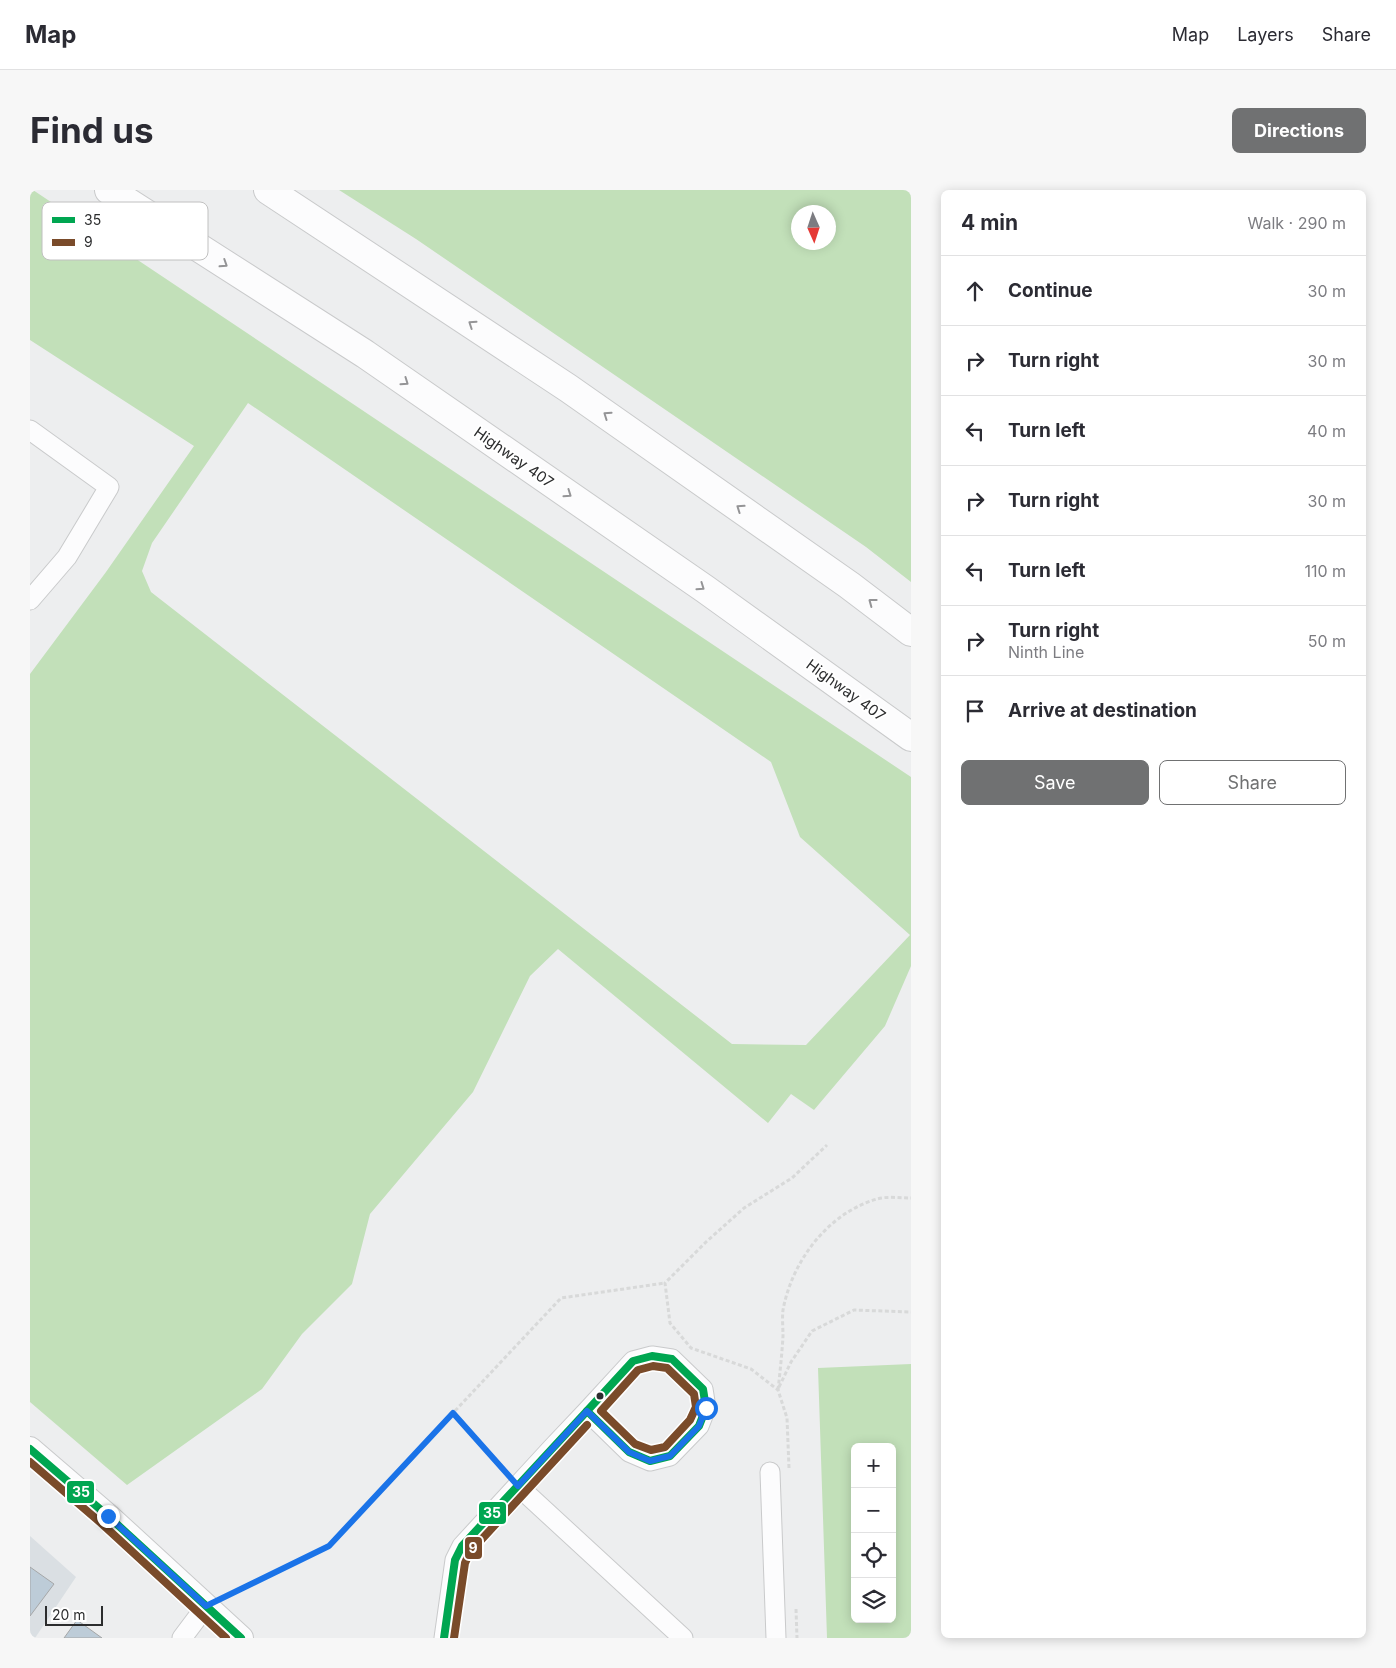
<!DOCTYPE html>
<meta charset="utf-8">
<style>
body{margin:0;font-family:Inter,sans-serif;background:#f7f7f7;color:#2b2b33}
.controls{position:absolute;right:15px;bottom:15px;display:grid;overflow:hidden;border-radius:8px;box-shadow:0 2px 12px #0003}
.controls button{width:45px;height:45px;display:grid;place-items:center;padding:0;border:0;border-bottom:1px solid #e1e1e2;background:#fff;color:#2b2b33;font:25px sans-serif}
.compass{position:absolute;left:761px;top:15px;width:45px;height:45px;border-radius:50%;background:#fff;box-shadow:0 2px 12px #0003;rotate:177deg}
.scale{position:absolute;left:15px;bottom:12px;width:58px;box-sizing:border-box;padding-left:5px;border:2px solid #2c2d2e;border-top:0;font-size:14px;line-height:18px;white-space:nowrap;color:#2c2d2e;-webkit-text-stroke:4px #fff;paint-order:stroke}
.stop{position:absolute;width:15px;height:15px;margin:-11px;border:4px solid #1a73e8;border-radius:50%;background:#fff}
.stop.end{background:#1a73e8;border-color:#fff;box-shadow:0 1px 5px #0008}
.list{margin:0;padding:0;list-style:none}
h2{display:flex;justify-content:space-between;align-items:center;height:65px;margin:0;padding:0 20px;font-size:21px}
h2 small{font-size:16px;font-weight:400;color:#7c7c81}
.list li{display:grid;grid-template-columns:32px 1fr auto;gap:15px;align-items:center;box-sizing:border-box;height:70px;padding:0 20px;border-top:1px solid #e1e1e2}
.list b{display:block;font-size:19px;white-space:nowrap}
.list p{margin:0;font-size:16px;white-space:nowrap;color:#7c7c81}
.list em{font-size:16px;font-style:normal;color:#7c7c81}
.actions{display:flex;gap:10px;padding:15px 20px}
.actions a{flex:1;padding:11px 0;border:1px solid #707172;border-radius:8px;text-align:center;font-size:18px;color:#707172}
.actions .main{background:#707172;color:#fff}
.icon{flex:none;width:28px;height:28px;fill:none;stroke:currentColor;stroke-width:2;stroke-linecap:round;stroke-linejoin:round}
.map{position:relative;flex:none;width:881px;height:1448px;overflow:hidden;border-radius:8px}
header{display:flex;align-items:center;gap:30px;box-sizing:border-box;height:70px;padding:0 25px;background:#fff;border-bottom:1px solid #e1e1e2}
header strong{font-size:24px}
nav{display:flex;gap:28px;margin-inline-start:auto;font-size:18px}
.intro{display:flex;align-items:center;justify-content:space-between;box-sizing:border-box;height:120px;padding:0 30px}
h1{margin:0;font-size:35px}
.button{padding:12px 22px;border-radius:8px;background:#707172;color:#fff;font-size:18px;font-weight:700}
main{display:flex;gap:30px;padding:0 30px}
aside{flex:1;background:#fff;border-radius:8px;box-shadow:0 2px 12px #0003}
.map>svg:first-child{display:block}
.built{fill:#dadfe3}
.green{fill:#c2e0b9;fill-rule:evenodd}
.building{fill:#bdccd8;stroke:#a5a6a7}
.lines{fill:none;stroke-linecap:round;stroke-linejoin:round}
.minor-casing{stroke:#c9cacb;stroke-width:21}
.major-casing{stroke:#c9cacb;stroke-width:26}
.highway-casing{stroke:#c9cacb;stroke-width:30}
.path{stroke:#d8d9d9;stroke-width:3;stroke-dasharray:4 2.5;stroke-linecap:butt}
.minor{stroke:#fcfcfd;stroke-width:19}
.major{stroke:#fcfcfd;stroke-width:24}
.highway{stroke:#fcfcfd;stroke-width:28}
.bus-1-casing{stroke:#fff;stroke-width:11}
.bus-2-casing{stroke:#fff;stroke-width:11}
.bus-1{stroke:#00a651;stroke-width:8}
.bus-2{stroke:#7a4b2a;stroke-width:8}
.oneway{stroke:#949496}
.route{stroke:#1a73e8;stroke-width:6}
.bus-dot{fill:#2c2d2e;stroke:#fff;stroke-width:2}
.labels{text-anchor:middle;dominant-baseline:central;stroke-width:4;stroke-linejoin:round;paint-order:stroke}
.street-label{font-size:15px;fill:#2c2d2e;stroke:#fff}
.key{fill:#fff;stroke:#c0c0c0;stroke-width:1}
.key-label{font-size:14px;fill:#2c2d2e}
.line-badge{stroke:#fff;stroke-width:2}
.badge-label{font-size:14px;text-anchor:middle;font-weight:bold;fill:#fff}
</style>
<header>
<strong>Map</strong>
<nav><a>Map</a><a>Layers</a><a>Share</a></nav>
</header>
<div class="intro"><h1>Find us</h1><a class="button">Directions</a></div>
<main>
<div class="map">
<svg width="881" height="1448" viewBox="0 0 881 1448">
<rect width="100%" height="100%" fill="#edeeef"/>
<!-- built -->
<path class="built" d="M 0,1346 L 46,1387 L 5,1448 L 0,1448 Z"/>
<!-- green -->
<g class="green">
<path d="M 0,0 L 3,0 L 881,587 L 881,776 L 855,836 L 784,920 L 761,904 L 738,933 L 528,759 L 500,786 L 443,902 L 340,1024 L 322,1094 L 272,1144 L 232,1199 L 97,1295 L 0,1212 L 0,484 L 76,382 L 164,256 L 0,150 ZM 218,213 L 741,572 L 770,647 L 880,745 L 776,855 L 702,854 L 121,402 L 112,381 L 122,353 Z"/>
<path d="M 309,0 L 881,0 L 881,392 L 836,357 L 386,49 ZM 798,22 L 798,52 L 768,52 L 768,22 Z"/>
<path d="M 881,1174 L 881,1448 L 797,1448 L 788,1178 ZM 825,1257 L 862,1257 L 862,1429 L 825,1429 Z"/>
</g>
<!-- building -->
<g class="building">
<path d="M 0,1377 L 24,1394 L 0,1426 Z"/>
<path d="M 47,1430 L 72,1448 L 34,1448 Z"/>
</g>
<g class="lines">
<defs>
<g id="minor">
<path d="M 0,240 L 79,297 L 37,367 L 0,410"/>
<path d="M 740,1282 L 746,1448"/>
<path d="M 488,1296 L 653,1448"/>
<path d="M 152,1448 L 176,1416"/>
<path d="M 414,1448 L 425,1370 L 432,1356 L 522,1258 L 557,1221 L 603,1171 L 622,1166 L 642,1169 L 673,1199 L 676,1218 L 669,1236 L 640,1266 L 620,1271 L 599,1262 L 557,1221"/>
</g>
<path id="major" d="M 0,1259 L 78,1326 L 211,1448"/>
<g id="highway">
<path d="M 79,0 L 335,164 L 675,399 L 881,547"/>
<path d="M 238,0 L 538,198 L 819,395 L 881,442"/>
</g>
</defs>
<!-- minor casing -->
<use href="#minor" class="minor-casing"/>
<!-- major casing -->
<use href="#major" class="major-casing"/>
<!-- highway casing -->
<use href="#highway" class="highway-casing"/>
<!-- path -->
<g class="path">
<path d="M 749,1197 L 761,1172 L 782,1141 L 824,1120 L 881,1122"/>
<path d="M 748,1200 C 750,1182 752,1164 753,1146 C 753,1138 752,1128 753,1120 C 762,1071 798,1023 847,1009 C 857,1006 870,1008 881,1008"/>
<path d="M 423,1223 L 476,1282"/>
<path d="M 759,1278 L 757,1228 L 748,1200 L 721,1179 L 661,1158 L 640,1133 L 635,1093 L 676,1052 L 714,1018 L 762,988 L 797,955"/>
<path d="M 196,1406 L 299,1355 L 531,1108 L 635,1093"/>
<path d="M 766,1419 L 767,1448"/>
</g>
<!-- minor -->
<use href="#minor" class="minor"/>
<!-- major -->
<use href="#major" class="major"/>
<!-- highway -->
<use href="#highway" class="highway"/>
<defs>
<g id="bus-1">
<path d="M 622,1166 L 642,1169 L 673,1199 L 676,1218 L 669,1236 L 640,1266 L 620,1271 L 599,1262 L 557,1221 L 603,1171 Z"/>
<path d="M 0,1259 L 78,1326 L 211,1448"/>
<path d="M 414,1448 L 425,1370 L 432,1356 L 557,1221"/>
</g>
<g id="bus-2">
<path d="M 623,1176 L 637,1178 L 664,1204 L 666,1217 L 660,1230 L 635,1257 L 621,1260 L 605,1254 L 571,1221 L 608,1180 Z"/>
<path d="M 0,1272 L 71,1333 L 196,1448"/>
<path d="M 424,1448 L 435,1373 L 440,1362 L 557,1235"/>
</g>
</defs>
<!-- bus-1 casing -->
<use href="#bus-1" class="bus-1-casing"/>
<!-- bus-2 casing -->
<use href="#bus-2" class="bus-2-casing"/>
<!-- bus-1 -->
<use href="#bus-1" class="bus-1"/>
<!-- bus-2 -->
<use href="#bus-2" class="bus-2"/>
</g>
<!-- one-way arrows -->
<defs><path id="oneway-chevron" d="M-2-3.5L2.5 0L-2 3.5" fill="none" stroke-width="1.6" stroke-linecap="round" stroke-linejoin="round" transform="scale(1.25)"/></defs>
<g class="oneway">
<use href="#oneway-chevron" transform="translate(194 74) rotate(33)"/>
<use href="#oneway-chevron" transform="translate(442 134) rotate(-146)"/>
<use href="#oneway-chevron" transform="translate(375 192) rotate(35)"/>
<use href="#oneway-chevron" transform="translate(577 225) rotate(-145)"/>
<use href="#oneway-chevron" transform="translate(538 304) rotate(35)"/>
<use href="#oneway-chevron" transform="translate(710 318) rotate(-145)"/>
<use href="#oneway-chevron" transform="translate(671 397) rotate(35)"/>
<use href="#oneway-chevron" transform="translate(842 412) rotate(-143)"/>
</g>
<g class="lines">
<!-- route -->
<path class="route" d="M 78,1326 L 176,1416 L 299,1356 L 423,1223 L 488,1296 L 557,1221 L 599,1262 L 620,1271 L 640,1266 L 669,1236 L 676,1218"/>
</g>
<!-- markers -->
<circle class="bus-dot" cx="570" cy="1206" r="4.5"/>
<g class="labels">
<!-- street labels -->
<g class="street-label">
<text transform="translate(484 267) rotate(35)">Highway 407</text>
<text transform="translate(816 500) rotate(36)">Highway 407</text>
</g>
</g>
<!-- legend -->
<rect x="12" y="12" width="166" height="58" rx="8" class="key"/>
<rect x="22" y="27" width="23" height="6" fill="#00a651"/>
<rect x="22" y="49" width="23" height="7" fill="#7a4b2a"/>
<g class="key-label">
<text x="54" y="35">35</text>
<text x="54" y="57">9</text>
</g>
<g class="line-badge">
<rect x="36" y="1290" width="29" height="24" rx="5" fill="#00a651"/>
<rect x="448" y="1311" width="29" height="24" rx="5" fill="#00a651"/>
<rect x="434" y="1346" width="19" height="24" rx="5" fill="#7a4b2a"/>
</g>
<g class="badge-label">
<text x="51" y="1307">35</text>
<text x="462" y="1328">35</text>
<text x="443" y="1363">9</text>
</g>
</svg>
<div class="controls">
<button>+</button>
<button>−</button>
<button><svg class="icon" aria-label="locate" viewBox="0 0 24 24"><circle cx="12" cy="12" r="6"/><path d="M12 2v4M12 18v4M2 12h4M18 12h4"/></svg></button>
<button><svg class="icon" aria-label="layers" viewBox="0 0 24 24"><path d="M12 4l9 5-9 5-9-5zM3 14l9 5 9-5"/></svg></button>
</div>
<svg class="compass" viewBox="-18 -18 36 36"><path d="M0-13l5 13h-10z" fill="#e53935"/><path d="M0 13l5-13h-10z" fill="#7c7c81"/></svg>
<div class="scale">20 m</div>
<div class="stop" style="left:676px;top:1218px"></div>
<div class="stop end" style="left:78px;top:1326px"></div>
</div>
<aside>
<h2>4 min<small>Walk · 290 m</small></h2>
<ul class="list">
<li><svg class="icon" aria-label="ahead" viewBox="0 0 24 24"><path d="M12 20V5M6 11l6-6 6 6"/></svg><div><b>Continue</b></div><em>30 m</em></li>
<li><svg class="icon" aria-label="right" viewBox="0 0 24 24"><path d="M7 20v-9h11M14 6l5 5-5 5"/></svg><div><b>Turn right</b></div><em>30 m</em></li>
<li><svg class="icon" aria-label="left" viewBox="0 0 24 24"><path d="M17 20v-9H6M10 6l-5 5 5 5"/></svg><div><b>Turn left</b></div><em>40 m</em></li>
<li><svg class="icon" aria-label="right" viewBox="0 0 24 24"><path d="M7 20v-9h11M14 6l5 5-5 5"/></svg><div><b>Turn right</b></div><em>30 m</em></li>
<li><svg class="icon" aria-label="left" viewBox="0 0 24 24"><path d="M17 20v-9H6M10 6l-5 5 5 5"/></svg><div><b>Turn left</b></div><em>110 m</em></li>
<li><svg class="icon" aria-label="right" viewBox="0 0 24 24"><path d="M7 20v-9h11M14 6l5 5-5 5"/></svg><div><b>Turn right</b><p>Ninth Line</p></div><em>50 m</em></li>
<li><svg class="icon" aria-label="arrive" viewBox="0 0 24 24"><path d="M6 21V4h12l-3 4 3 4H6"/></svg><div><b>Arrive at destination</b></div></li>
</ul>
<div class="actions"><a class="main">Save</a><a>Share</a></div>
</aside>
</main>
